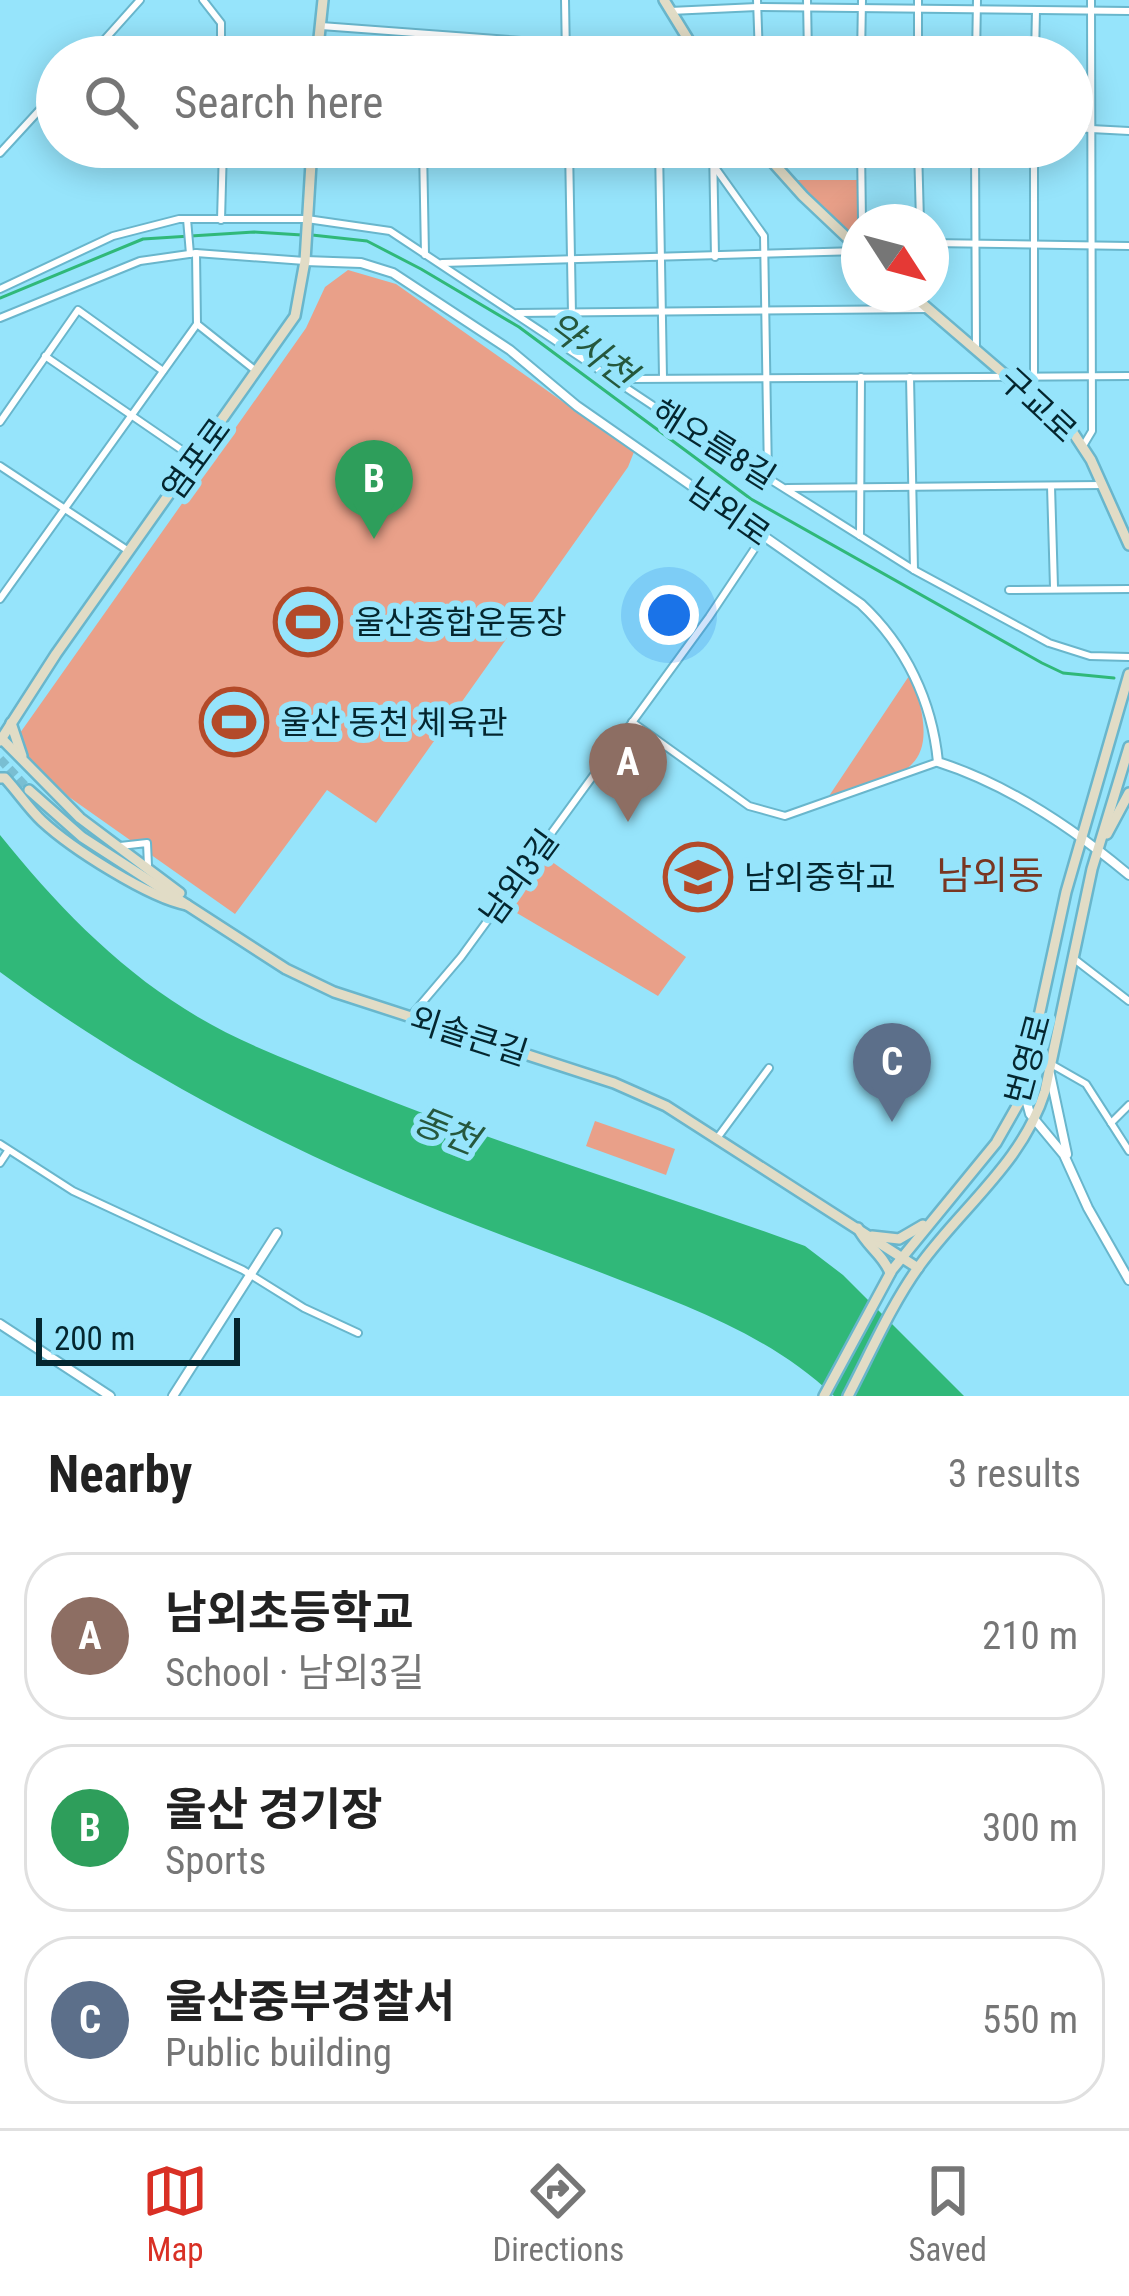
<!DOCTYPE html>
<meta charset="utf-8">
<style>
body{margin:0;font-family:"Roboto Condensed","Noto Sans KR",sans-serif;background:#f2f2f2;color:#222}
.compass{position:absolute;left:841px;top:204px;width:108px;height:108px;border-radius:50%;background:#fff;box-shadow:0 6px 30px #0003;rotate:126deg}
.scale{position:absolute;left:36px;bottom:30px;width:204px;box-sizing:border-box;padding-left:12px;border:6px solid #04262f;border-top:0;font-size:33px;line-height:42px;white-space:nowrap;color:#04262f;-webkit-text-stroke:9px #96e4fb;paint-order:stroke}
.you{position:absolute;left:669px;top:615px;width:42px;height:42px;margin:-30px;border:9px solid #fff;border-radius:50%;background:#1a73e8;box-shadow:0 0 0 18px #1a73e833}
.badge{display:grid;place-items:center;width:78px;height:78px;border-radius:50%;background:#d93025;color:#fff;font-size:39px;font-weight:700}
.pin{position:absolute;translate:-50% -99px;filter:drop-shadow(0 3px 6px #0008)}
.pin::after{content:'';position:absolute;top:63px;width:42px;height:36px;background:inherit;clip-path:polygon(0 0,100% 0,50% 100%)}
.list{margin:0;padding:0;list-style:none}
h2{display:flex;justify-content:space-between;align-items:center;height:156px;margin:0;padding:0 48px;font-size:51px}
h2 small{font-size:39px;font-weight:400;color:#767676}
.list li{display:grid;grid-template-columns:78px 1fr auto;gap:36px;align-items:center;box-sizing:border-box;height:168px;margin:0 24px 24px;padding:0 24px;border:3px solid #e0e0e0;border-radius:48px}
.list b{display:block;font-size:45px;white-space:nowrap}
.list p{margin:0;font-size:39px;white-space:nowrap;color:#767676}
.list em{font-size:39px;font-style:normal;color:#767676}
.icon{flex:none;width:66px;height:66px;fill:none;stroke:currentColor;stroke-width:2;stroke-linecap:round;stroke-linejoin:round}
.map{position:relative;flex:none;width:1129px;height:1396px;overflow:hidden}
.search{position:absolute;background:#fff;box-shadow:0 6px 30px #0003;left:36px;right:36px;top:36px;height:132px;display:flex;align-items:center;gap:30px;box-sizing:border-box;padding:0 42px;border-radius:66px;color:#767676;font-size:45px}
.sheet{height:732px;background:#fff}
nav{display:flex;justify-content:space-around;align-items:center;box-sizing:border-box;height:168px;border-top:3px solid #e0e0e0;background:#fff;font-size:33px;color:#767676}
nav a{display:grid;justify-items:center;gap:6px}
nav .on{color:#d93025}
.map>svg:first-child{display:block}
.green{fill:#e9a089}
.water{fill:#30b879}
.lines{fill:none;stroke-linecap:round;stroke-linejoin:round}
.stream{stroke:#30b879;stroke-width:3}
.secondary-tunnel{stroke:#79bed2;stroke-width:9;stroke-dasharray:9 4.5;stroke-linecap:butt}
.minor-casing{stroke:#69b6cc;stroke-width:10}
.tertiary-casing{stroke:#69b6cc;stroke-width:12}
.secondary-casing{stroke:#69b6cc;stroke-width:14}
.minor{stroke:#fff;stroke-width:6}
.tertiary{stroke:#fff;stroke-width:8}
.secondary{stroke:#e1dcc6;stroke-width:9}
.labels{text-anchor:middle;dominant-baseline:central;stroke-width:12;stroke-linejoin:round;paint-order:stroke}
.street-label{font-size:33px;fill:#04262f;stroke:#96e4fb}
.poi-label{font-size:33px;fill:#04262f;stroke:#96e4fb;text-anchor:start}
.water-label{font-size:36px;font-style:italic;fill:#26583d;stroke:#96e4fb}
.quarter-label{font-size:39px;fill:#793621;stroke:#96e4fb}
</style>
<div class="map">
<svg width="1129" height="1396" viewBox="0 0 1129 1396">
<rect width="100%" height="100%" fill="#96e4fb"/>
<!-- green -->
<g class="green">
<path d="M 794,180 L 857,180 L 859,243 Z"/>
<path d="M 348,270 L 396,284 L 634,452 L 628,467 L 376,823 L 327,790 L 235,914 L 69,797 L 27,757 L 20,733 L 306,328 L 325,287 Z"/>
<path d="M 911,673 C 945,774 908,772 825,802 Z"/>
<path d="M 548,859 L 686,957 L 658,996 L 510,909 Z"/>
<path d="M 595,1121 L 675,1149 L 666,1175 L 586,1146 Z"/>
</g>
<!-- water -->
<path class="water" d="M 0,835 C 53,901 113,964 185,1009 C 236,1042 294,1062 350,1085 C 499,1145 654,1191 805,1246 L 843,1275 L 964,1396 L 834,1396 C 767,1333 686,1306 602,1273 C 526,1244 448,1216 373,1183 C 241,1126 115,1057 0,972 Z"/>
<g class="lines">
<!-- stream -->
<g class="stream">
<path d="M 312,235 L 367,241 L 421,269 L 519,327 L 751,499 L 1042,663 L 1063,673 L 1114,678"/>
<path d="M 0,298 L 143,239 L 254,232 L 302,235"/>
</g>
<!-- secondary-tunnel -->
<path class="secondary-tunnel" d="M 0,759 L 29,790"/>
<defs>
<g id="minor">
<path d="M 203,0 L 221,23 L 221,57"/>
<path d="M 565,0 L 566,57"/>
<path d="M 757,0 L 759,57"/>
<path d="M 807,0 L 808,57"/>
<path d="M 670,11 L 757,7 L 1129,11"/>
<path d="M 321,26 L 616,48 L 694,49"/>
<path d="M 89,57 L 140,0"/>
<path d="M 426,57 L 427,34"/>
<path d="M 861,57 L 862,0"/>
<path d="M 918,57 L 918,0"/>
<path d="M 976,57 L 977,0"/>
<path d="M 1035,57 L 1036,10"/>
<path d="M 1072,128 L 1129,131"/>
<path d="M 423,147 L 425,255"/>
<path d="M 569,147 L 572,314"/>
<path d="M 659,147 L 663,377"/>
<path d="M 713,147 L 715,257"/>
<path d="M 861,147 L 862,222"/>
<path d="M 918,147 L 920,222"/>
<path d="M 975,147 L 976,349"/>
<path d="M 1034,147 L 1034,374"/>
<path d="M 0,153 L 57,91"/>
<path d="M 714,166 L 764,236 L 768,476"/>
<path d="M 187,219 L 190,254"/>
<path d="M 221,220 L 223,147"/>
<path d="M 931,243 L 1129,246"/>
<path d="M 196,253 L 197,324 L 256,371"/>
<path d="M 442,263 L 859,251"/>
<path d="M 0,289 L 113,236 L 179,219 L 307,219 L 390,231 L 655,407 L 914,570 L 1049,643 L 1090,656 L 1129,657"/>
<path d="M 517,313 L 928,309"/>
<path d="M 0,318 L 140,261 L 196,253 L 305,261"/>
<path d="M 45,356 L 195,459"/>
<path d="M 910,377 L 914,570"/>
<path d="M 617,382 L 632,379 L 1129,376"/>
<path d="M 0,422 L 78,310 L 163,371"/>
<path d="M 1083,446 L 1092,431 L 1091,0"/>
<path d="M 0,466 L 127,550"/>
<path d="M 1051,486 L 1054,587"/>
<path d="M 787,488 L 1103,485"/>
<path d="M 860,536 L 861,377"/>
<path d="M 1009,590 L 1129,589"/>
<path d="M 0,599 L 197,324"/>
<path d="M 632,722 L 749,806 L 785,816 L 938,762"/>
<path d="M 120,846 L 147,843 L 148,866"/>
<path d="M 1073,958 L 1129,1001"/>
<path d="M 410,1017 L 461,957 L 709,617 L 763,536"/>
<path d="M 1051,1064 L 1086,1084 L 1129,1151"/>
<path d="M 1111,1123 L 1129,1105"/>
<path d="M 718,1137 L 769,1068"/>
<path d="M 0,1144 L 73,1191 L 243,1270 L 304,1308 L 358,1333"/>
<path d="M 0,1163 L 8,1151"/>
</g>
<g id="tertiary">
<path d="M 305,261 L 361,263 L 393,273 L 510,350 L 577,406 L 861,604 C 906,646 932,701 938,762 C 1007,784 1074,829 1129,875"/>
<path d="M 1050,1074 L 1067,1154"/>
<path d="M 1025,1095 L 1030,1114 L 1064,1155 L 1088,1208 L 1129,1280"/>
<path d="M 0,1324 L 110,1396"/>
<path d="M 173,1396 L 277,1233"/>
</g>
<g id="secondary">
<path d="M 664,0 L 699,57"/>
<path d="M 317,57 L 323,0"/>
<path d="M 759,147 L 803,196 L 859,249"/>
<path d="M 911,294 L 1074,434 L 1091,460 L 1129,545"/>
<path d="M 11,723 L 22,756"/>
<path d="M 2,739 L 80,818 L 180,893"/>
<path d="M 0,741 L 56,654 L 295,316 L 305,261 L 312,147"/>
<path d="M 0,778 L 5,778 C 18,792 29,809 42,821 C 71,848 149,898 187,905"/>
<path d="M 29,790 L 82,837 L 286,969 L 334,992 L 614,1083 L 666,1106 L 918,1268"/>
<path d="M 1107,834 L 1129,793"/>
<path d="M 858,1228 C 866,1246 883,1254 890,1273"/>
<path d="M 872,1236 L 899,1239 L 923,1225"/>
<path d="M 824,1396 L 892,1270 L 996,1143 L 1021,1099 L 1066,892 L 1129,674"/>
<path d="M 848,1396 C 871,1352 891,1305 920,1265 C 962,1207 1023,1162 1045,1091 L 1092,869 L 1129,747"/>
</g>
</defs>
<!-- minor casing -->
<use href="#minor" class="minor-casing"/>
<!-- tertiary casing -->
<use href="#tertiary" class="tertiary-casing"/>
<!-- secondary casing -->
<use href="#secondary" class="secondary-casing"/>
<!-- minor -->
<use href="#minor" class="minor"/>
<!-- tertiary -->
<use href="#tertiary" class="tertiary"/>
<!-- secondary -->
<use href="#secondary" class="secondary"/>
</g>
<!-- icons -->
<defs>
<symbol id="stadium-ring" viewBox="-11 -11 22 22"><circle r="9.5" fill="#96e4fb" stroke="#b34a29" stroke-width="1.5"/><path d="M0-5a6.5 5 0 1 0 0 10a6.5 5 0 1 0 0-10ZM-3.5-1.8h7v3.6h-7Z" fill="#b34a29"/></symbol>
<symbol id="school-ring" viewBox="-11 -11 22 22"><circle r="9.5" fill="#96e4fb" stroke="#b34a29" stroke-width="1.5"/><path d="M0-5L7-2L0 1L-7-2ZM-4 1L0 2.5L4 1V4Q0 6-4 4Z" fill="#b34a29"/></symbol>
</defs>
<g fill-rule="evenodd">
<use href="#stadium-ring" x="270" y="584" width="76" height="76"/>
<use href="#stadium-ring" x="196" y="684" width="76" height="76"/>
<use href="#school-ring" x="660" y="839" width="76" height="76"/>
</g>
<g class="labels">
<!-- street labels -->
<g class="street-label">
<text transform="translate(1038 405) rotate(43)">구교로</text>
<text transform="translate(714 444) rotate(32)">해오름8길</text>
<text transform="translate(196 459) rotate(-54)">염포로</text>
<text transform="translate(729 512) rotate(35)">남외로</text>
<text transform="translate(519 877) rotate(-54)">남외3길</text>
<text transform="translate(469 1036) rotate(18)">외솔큰길</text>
<text transform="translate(1028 1059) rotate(-75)">번영로</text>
</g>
<!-- poi labels -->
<g class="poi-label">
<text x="354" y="622">울산종합운동장</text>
<text x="280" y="722">울산 동천 체육관</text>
<text x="744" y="877">남외중학교</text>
</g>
<!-- water labels -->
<g class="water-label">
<text transform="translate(591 350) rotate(37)">약사천</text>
<text transform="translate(446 1131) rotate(22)">동천</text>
</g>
<!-- quarter labels -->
<g class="quarter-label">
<text x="990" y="876">남외동</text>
</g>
</g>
</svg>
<svg class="compass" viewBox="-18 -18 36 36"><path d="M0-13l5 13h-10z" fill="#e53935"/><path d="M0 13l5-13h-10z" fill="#767676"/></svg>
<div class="scale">200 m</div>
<div class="you"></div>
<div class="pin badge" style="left:628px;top:822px;background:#8d6e63">A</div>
<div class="pin badge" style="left:374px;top:539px;background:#2e9e5b">B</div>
<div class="pin badge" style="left:892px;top:1122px;background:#5c6f8a">C</div>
<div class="search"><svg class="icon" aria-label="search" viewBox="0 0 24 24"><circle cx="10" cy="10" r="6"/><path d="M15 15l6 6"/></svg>Search here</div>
</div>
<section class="sheet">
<h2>Nearby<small>3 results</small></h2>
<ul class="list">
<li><span class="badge" style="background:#8d6e63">A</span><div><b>남외초등학교</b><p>School · 남외3길</p></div><em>210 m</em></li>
<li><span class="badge" style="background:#2e9e5b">B</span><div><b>울산 경기장</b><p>Sports</p></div><em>300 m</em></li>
<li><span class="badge" style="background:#5c6f8a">C</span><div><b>울산중부경찰서</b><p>Public building</p></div><em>550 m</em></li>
</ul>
</section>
<nav>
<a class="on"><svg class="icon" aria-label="map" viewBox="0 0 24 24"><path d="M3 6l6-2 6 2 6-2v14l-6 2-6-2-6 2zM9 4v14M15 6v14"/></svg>Map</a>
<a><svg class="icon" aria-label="directions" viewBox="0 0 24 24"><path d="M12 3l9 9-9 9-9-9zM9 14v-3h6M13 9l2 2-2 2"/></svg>Directions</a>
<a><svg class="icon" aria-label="saved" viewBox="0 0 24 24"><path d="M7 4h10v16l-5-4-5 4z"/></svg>Saved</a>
</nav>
